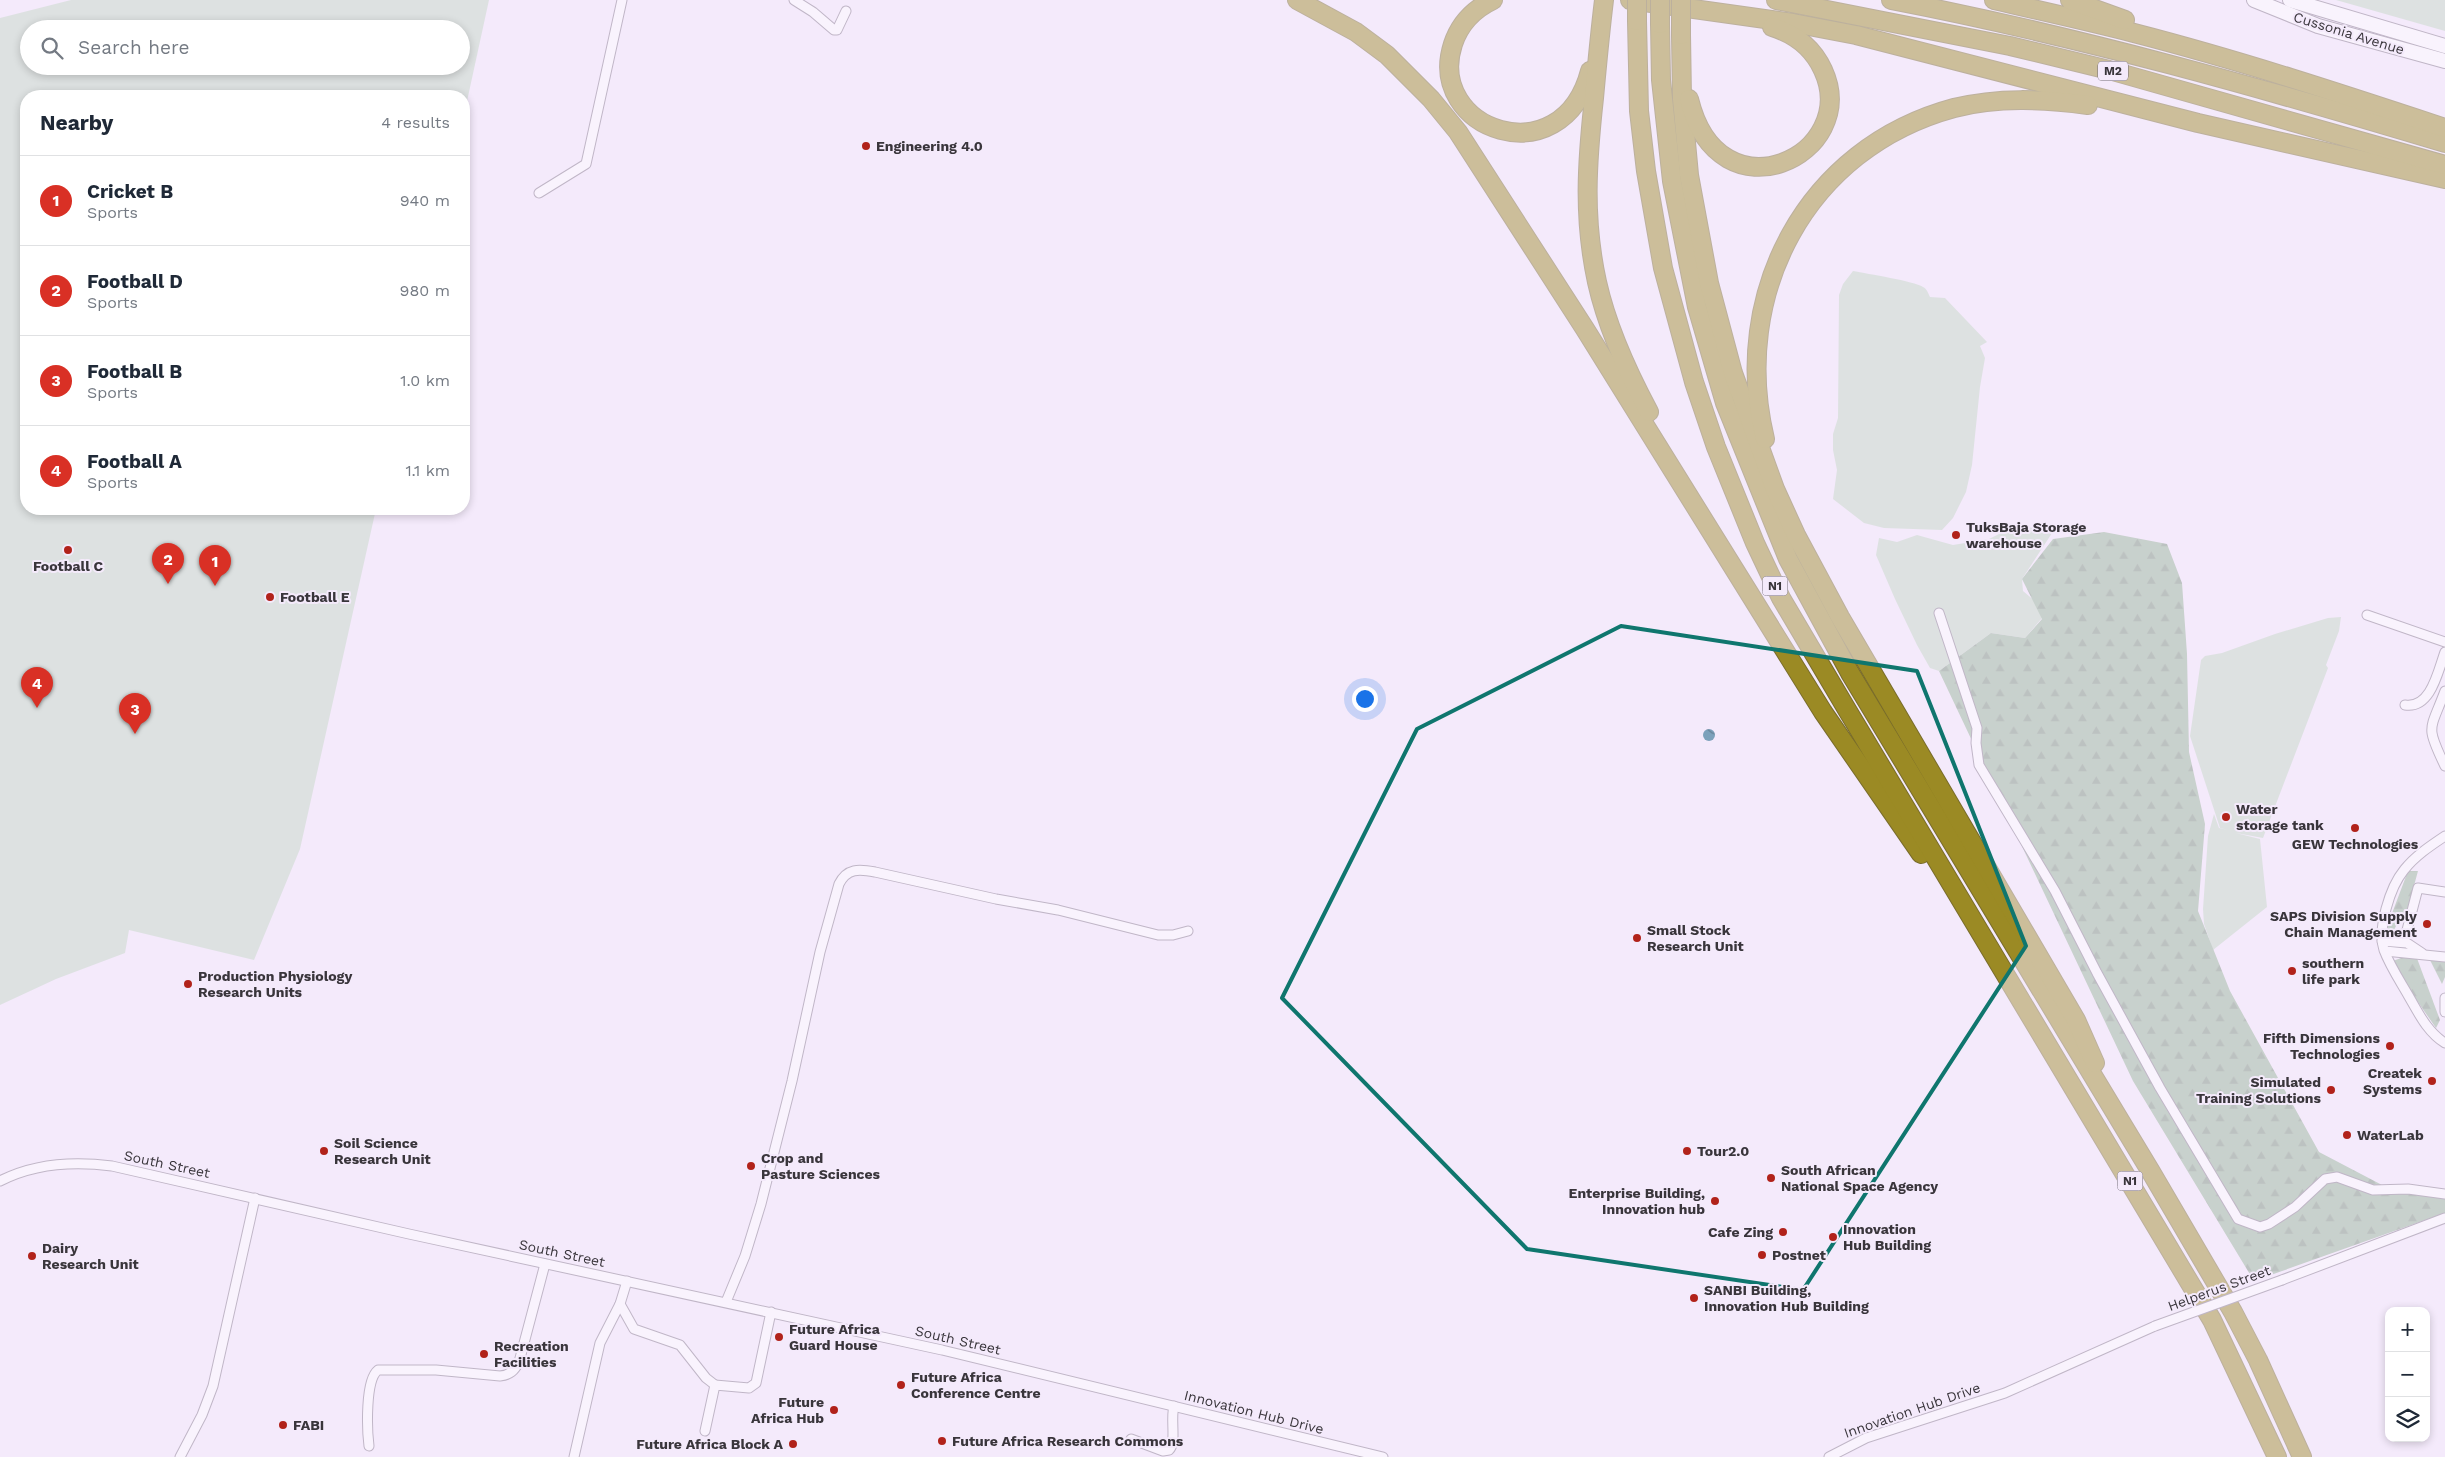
<!DOCTYPE html>
<meta charset="utf-8">
<style>
body{margin:0;font-family:"Work Sans",sans-serif;background:#f2f2f3;color:#1f2937}
.controls{position:absolute;right:15px;bottom:15px;display:grid;overflow:hidden;border-radius:10px;box-shadow:0 2px 8px #0003}
.controls button{width:45px;height:45px;display:grid;place-items:center;padding:0;border:0;border-bottom:1px solid #e0e1e3;background:#fff;color:#1f2937;font:25px sans-serif}
.you{position:absolute;left:1364px;top:698px;width:18px;height:18px;margin:-12px;border:4px solid #fff;border-radius:50%;background:#1a73e8;box-shadow:0 0 0 8px #1a73e833}
.badge{display:grid;place-items:center;width:32px;height:32px;border-radius:50%;background:#d93025;color:#fff;font-size:16px;font-weight:700}
.pin{position:absolute;translate:-50% -41px;filter:drop-shadow(0 1px 2px #0008)}
.pin::after{content:'';position:absolute;top:26px;width:18px;height:15px;background:inherit;clip-path:polygon(0 0,100% 0,50% 100%)}
.list{margin:0;padding:0;list-style:none}
h2{display:flex;justify-content:space-between;align-items:center;height:65px;margin:0;padding:0 20px;font-size:21px}
h2 small{font-size:16px;font-weight:400;color:#747a83}
.list li{display:grid;grid-template-columns:32px 1fr auto;gap:15px;align-items:center;box-sizing:border-box;height:90px;padding:0 20px;border-top:1px solid #e0e1e3}
.list b{display:block;font-size:19px;white-space:nowrap}
.list p{margin:0;font-size:16px;white-space:nowrap;color:#747a83}
.list em{font-size:16px;font-style:normal;color:#747a83}
.icon{flex:none;width:28px;height:28px;fill:none;stroke:currentColor;stroke-width:2;stroke-linecap:round;stroke-linejoin:round}
.map{position:relative;flex:none;width:2445px;height:1457px;overflow:hidden}
.search{position:absolute;background:#fff;box-shadow:0 2px 8px #0003;left:20px;top:20px;width:450px;height:55px;display:flex;align-items:center;gap:12px;box-sizing:border-box;padding:0 18px;border-radius:28px;color:#747a83;font-size:19px}
.panel{position:absolute;background:#fff;box-shadow:0 2px 8px #0003;left:20px;top:90px;width:450px;height:425px;border-radius:20px}
.map>svg:first-child{display:block}
.green{fill:#c1d8c2;fill-rule:evenodd}
.forest{fill:url(#forest-firs)}
.water{fill:url(#water-waves)}
.lines{fill:none;stroke-linecap:round;stroke-linejoin:round}
.minor-casing{stroke:#827988;stroke-width:11}
.secondary-casing{stroke:#827988;stroke-width:16}
.motorway-casing{stroke:#796c2c;stroke-width:20}
.minor{stroke:#fff;stroke-width:9}
.secondary{stroke:#fff;stroke-width:14}
.motorway{stroke:#9b8a24;stroke-width:18}
.minor-bridge-casing{stroke:#827988;stroke-width:11;stroke-linecap:butt}
.motorway-bridge-casing{stroke:#796c2c;stroke-width:20;stroke-linecap:butt}
.minor-bridge{stroke:#fff;stroke-width:9}
.motorway-bridge{stroke:#9b8a24;stroke-width:18}
.marked{fill:none;stroke:#0f766e;stroke-width:4;stroke-linejoin:round}
.poi-dot{fill:#b1221a;stroke:#f4eafb;stroke-width:2}
.labels{text-anchor:middle;dominant-baseline:central;stroke-width:4;stroke-linejoin:round;paint-order:stroke}
.shield{fill:#f4eafb;stroke:#716b75;stroke-width:1}
.shield-label{font-size:12px;font-weight:bold;fill:#39353b}
.street-label{font-size:14px;fill:#39353b;stroke:#f4eafb}
.poi-label{font-size:14px;font-weight:bold;fill:#39353b;stroke:#f4eafb;text-anchor:start}
</style>
<div class="map">
<svg width="2445" height="1457" viewBox="0 0 2445 1457">
<defs>
<pattern id="forest-firs" width="22" height="20" patternUnits="userSpaceOnUse" patternTransform="scale(1.25)"><rect width="22" height="20" fill="#93b394"/><path d="M5 1l3.5 6h-7zM16 11l3.5 6h-7z" fill="#79927a"/></pattern>
<pattern id="water-waves" width="16" height="10" patternUnits="userSpaceOnUse" patternTransform="scale(1.25)"><rect width="16" height="10" fill="#7ca1bb"/><path d="M0 5q4-4 8 0t8 0" fill="none" stroke="#678499"/></pattern>
</defs>
<rect width="100%" height="100%" fill="#f4eafb"/>
<!-- green -->
<g class="green">
<path d="M 71,0 L 489,0 L 464,115 L 464,96 L 26,96 L 26,509 L 376,509 L 300,849 L 254,960 L 129,930 L 125,953 L 56,979 L 0,1005 L 0,18 ZM 29,29 L 461,29 L 461,66 L 29,66 Z"/>
<path d="M 2336,0 L 2445,0 L 2445,31 Z"/>
<path d="M 1853,271 C 1868,274 1914,281 1923,287 C 1927,289 1928,293 1930,297 L 1945,298 L 1987,342 L 1980,346 L 1985,358 L 1980,387 L 1972,465 L 1966,492 L 1953,518 L 1942,530 L 1884,528 L 1864,523 L 1833,499 L 1837,470 L 1833,450 L 1833,434 L 1838,418 L 1839,295 L 1843,284 Z"/>
<path d="M 2015,526 L 2054,530 L 2022,579 L 2023,591 L 2036,602 L 2042,618 L 2025,638 L 1991,633 L 1939,671 L 1930,668 L 1917,645 L 1895,599 L 1876,555 L 1879,538 L 1897,542 L 1917,535 L 1953,545 L 1989,539 Z"/>
<path d="M 2341,617 L 2339,631 L 2326,665 L 2328,668 L 2263,838 L 2236,833 L 2260,839 L 2267,907 L 2213,950 L 2204,924 L 2203,909 L 2208,836 L 2214,814 L 2219,828 L 2228,830 L 2220,828 L 2190,736 L 2201,660 L 2205,656 L 2222,653 L 2275,634 L 2328,618 Z"/>
</g>
<!-- forest -->
<g class="forest">
<path d="M 2104,532 L 2167,544 L 2182,583 L 2187,654 L 2189,752 L 2205,824 L 2198,911 L 2230,991 L 2319,1152 L 2382,1185 L 2445,1198 L 2445,1213 L 2254,1281 L 2133,1081 L 1939,671 L 1991,633 L 2025,638 L 2042,619 L 2022,579 L 2053,539 Z"/>
<path d="M 2408,871 L 2418,871 L 2406,915 L 2402,914 L 2394,930 L 2400,936 L 2387,936 L 2388,924 Z"/>
<path d="M 2415,953 L 2440,1020 L 2436,1028 L 2390,962 Z"/>
<path d="M 2427,954 L 2445,961 L 2445,977 L 2442,984 Z"/>
</g>
<!-- water -->
<circle class="water" cx="1709" cy="735" r="6"/>
<g class="lines">
<defs>
<g id="minor">
<path d="M 794,0 L 813,12 L 834,30 L 837,30 L 846,11"/>
<path d="M 539,193 L 586,164 L 622,0"/>
<path d="M 1939,613 L 1977,728 L 1976,743 L 1979,765 L 2055,891 L 2097,973 L 2160,1088 L 2238,1219 L 2260,1227 L 2269,1224 L 2295,1207 L 2325,1179 L 2337,1177 L 2373,1190 L 2408,1189 L 2445,1194"/>
<path d="M 2367,615 L 2445,642"/>
<path d="M 2445,691 C 2430,731 2425,725 2445,766"/>
<path d="M 2405,705 C 2431,709 2438,671 2445,652"/>
<path d="M 2445,836 C 2430,846 2415,856 2404,870 C 2390,887 2377,929 2384,950 C 2390,966 2400,981 2408,995 C 2418,1012 2427,1032 2445,1043"/>
<path d="M 2406,934 L 2418,888 L 2445,892"/>
<path d="M 2382,941 L 2407,943 L 2422,953"/>
<path d="M 2385,951 L 2445,957"/>
<path d="M 2445,998 L 2445,1012"/>
<path d="M 0,1181 C 35,1163 74,1161 112,1166 L 409,1234 L 942,1350 L 1383,1457"/>
<path d="M 2282,1280 L 2445,1218"/>
<path d="M 726,1302 L 745,1256 L 761,1204 L 792,1081 L 820,952 L 839,884 C 847,868 859,869 875,872 L 996,899 L 1058,910 L 1158,935 L 1173,935 L 1188,931"/>
<path d="M 620,1304 L 634,1329 L 680,1345 L 706,1378 L 715,1385"/>
<path d="M 705,1431 L 715,1385 L 749,1388 L 756,1383 L 771,1312"/>
<path d="M 1131,1439 L 1163,1451 L 1169,1450 C 1177,1443 1170,1420 1174,1406"/>
<path d="M 369,1446 C 367,1430 365,1380 378,1370 L 436,1370 L 500,1376 C 510,1375 514,1371 519,1362 L 545,1264"/>
<path d="M 180,1457 L 202,1415 L 213,1386 L 255,1198"/>
<path d="M 574,1457 L 600,1343 L 620,1304 L 627,1281"/>
<path d="M 1829,1457 L 1866,1438 L 2005,1393 L 2155,1326"/>
</g>
<g id="secondary">
<path d="M 2254,0 L 2318,26 L 2445,61"/>
<path d="M 2290,0 L 2445,46"/>
</g>
<g id="motorway">
<path d="M 1297,0 L 1356,32 L 1387,55 L 1431,99 L 1458,132 L 1585,329 L 1823,712 L 1921,854"/>
<path d="M 1493,0 C 1474,9 1460,23 1453,44 C 1425,130 1562,178 1590,71"/>
<path d="M 1604,0 C 1600,33 1597,65 1594,98 C 1587,162 1583,218 1597,282 C 1607,327 1627,371 1649,412"/>
<path d="M 1630,0 L 1793,23 L 1856,35 L 2198,123 L 2445,179"/>
<path d="M 1776,0 L 2010,46 L 2109,70 L 2445,165"/>
<path d="M 1891,0 C 2078,36 2262,88 2445,143"/>
<path d="M 1994,0 C 2041,11 2087,21 2134,33 C 2239,60 2342,94 2445,128"/>
<path d="M 2070,0 L 2125,20"/>
<path d="M 1637,21 L 1639,111 L 1646,171 L 1663,268 L 1694,382 L 1716,447 L 1755,543 L 1781,598 L 1846,708 L 2212,1320 L 2277,1457"/>
<path d="M 1660,24 L 1661,80 L 1672,181 L 1697,307 L 1725,403 L 1788,559 L 1850,673 L 2151,1172 L 2233,1312 L 2258,1360 L 2302,1457"/>
<path d="M 1681,35 L 1682,99 L 1689,175 L 1709,283 L 1733,373 L 1775,489 L 1796,535 L 1840,617 L 2076,1020 L 2095,1063"/>
<path d="M 1689,99 C 1719,223 1862,155 1823,70 C 1813,48 1795,34 1772,27"/>
<path d="M 1765,439 C 1730,294 1806,148 1954,108 C 1998,97 2043,99 2088,105"/>
</g>
</defs>
<!-- minor casing -->
<use href="#minor" class="minor-casing"/>
<!-- secondary casing -->
<use href="#secondary" class="secondary-casing"/>
<!-- motorway casing -->
<use href="#motorway" class="motorway-casing"/>
<!-- minor -->
<use href="#minor" class="minor"/>
<!-- secondary -->
<use href="#secondary" class="secondary"/>
<!-- motorway -->
<use href="#motorway" class="motorway"/>
<defs>
<path id="minor-bridge" d="M 2155,1326 L 2282,1280"/>
<g id="motorway-bridge">
<path d="M 1681,0 L 1681,35"/>
<path d="M 1637,21 L 1637,0"/>
<path d="M 1660,24 L 1660,0"/>
</g>
</defs>
<!-- minor-bridge casing -->
<use href="#minor-bridge" class="minor-bridge-casing"/>
<!-- motorway-bridge casing -->
<use href="#motorway-bridge" class="motorway-bridge-casing"/>
<!-- minor-bridge -->
<use href="#minor-bridge" class="minor-bridge"/>
<!-- motorway-bridge -->
<use href="#motorway-bridge" class="motorway-bridge"/>
</g>
<!-- marked area -->
<path d="M0 0H2445V1457H0ZM 1621,626 L 1917,671 L 2026,946 L 1803,1290 L 1527,1249 L 1282,998 L 1417,729 Z" fill="#f4eafb" fill-opacity=".55" fill-rule="evenodd"/>
<path class="marked" d="M 1621,626 L 1917,671 L 2026,946 L 1803,1290 L 1527,1249 L 1282,998 L 1417,729 Z"/>
<!-- markers -->
<g class="poi-dot">
<circle cx="866" cy="146" r="5"/>
<circle cx="1956" cy="535" r="5"/>
<circle cx="68" cy="550" r="5"/>
<circle cx="270" cy="597" r="5"/>
<circle cx="2226" cy="817" r="5"/>
<circle cx="2355" cy="828" r="5"/>
<circle cx="2427" cy="924" r="5"/>
<circle cx="1637" cy="938" r="5"/>
<circle cx="2292" cy="971" r="5"/>
<circle cx="188" cy="984" r="5"/>
<circle cx="2390" cy="1046" r="5"/>
<circle cx="2432" cy="1081" r="5"/>
<circle cx="2331" cy="1090" r="5"/>
<circle cx="2347" cy="1135" r="5"/>
<circle cx="324" cy="1151" r="5"/>
<circle cx="1687" cy="1151" r="5"/>
<circle cx="751" cy="1166" r="5"/>
<circle cx="1771" cy="1178" r="5"/>
<circle cx="1715" cy="1201" r="5"/>
<circle cx="1783" cy="1232" r="5"/>
<circle cx="1833" cy="1237" r="5"/>
<circle cx="1762" cy="1255" r="5"/>
<circle cx="32" cy="1256" r="5"/>
<circle cx="1694" cy="1298" r="5"/>
<circle cx="779" cy="1337" r="5"/>
<circle cx="484" cy="1354" r="5"/>
<circle cx="901" cy="1385" r="5"/>
<circle cx="834" cy="1410" r="5"/>
<circle cx="283" cy="1425" r="5"/>
<circle cx="942" cy="1441" r="5"/>
<circle cx="793" cy="1444" r="5"/>
</g>
<g class="labels">
<!-- shield labels -->
<g class="shield">
<rect x="2098" y="61.5" width="30" height="19" rx="4"/>
<rect x="1762.5" y="576.5" width="25" height="19" rx="4"/>
<rect x="2117.5" y="1171.5" width="25" height="19" rx="4"/>
</g>
<g class="shield-label">
<text x="2113" y="71">M2</text>
<text x="1775" y="586">N1</text>
<text x="2130" y="1181">N1</text>
</g>
<!-- street labels -->
<g class="street-label">
<text transform="translate(2349 33) rotate(17)">Cussonia Avenue</text>
<text transform="translate(167 1164) rotate(12)">South Street</text>
<text transform="translate(562 1253) rotate(12)">South Street</text>
<text transform="translate(2219 1288) rotate(-20)">Helperus Street</text>
<text transform="translate(958 1340) rotate(13)">South Street</text>
<text transform="translate(1912 1410) rotate(-19)">Innovation Hub Drive</text>
<text transform="translate(1254 1412) rotate(14)">Innovation Hub Drive</text>
</g>
<!-- poi labels -->
<g class="poi-label">
<text x="876" y="146">Engineering 4.0</text>
<text x="1966" y="527">TuksBaja Storage<tspan x="1966" dy="16">warehouse</tspan></text>
<text x="68" y="566" text-anchor="middle">Football C</text>
<text x="280" y="597">Football E</text>
<text x="2236" y="809">Water<tspan x="2236" dy="16">storage tank</tspan></text>
<text x="2355" y="844" text-anchor="middle">GEW Technologies</text>
<text x="2417" y="916" text-anchor="end">SAPS Division Supply<tspan x="2417" dy="16">Chain Management</tspan></text>
<text x="1647" y="930">Small Stock<tspan x="1647" dy="16">Research Unit</tspan></text>
<text x="2302" y="963">southern<tspan x="2302" dy="16">life park</tspan></text>
<text x="198" y="976">Production Physiology<tspan x="198" dy="16">Research Units</tspan></text>
<text x="2380" y="1038" text-anchor="end">Fifth Dimensions<tspan x="2380" dy="16">Technologies</tspan></text>
<text x="2422" y="1073" text-anchor="end">Createk<tspan x="2422" dy="16">Systems</tspan></text>
<text x="2321" y="1082" text-anchor="end">Simulated<tspan x="2321" dy="16">Training Solutions</tspan></text>
<text x="2357" y="1135">WaterLab</text>
<text x="334" y="1143">Soil Science<tspan x="334" dy="16">Research Unit</tspan></text>
<text x="1697" y="1151">Tour2.0</text>
<text x="761" y="1158">Crop and<tspan x="761" dy="16">Pasture Sciences</tspan></text>
<text x="1781" y="1170">South African<tspan x="1781" dy="16">National Space Agency</tspan></text>
<text x="1705" y="1193" text-anchor="end">Enterprise Building,<tspan x="1705" dy="16">Innovation hub</tspan></text>
<text x="1843" y="1229">Innovation<tspan x="1843" dy="16">Hub Building</tspan></text>
<text x="1773" y="1232" text-anchor="end">Cafe Zing</text>
<text x="42" y="1248">Dairy<tspan x="42" dy="16">Research Unit</tspan></text>
<text x="1772" y="1255">Postnet</text>
<text x="1704" y="1290">SANBI Building,<tspan x="1704" dy="16">Innovation Hub Building</tspan></text>
<text x="789" y="1329">Future Africa<tspan x="789" dy="16">Guard House</tspan></text>
<text x="494" y="1346">Recreation<tspan x="494" dy="16">Facilities</tspan></text>
<text x="911" y="1377">Future Africa<tspan x="911" dy="16">Conference Centre</tspan></text>
<text x="824" y="1402" text-anchor="end">Future<tspan x="824" dy="16">Africa Hub</tspan></text>
<text x="293" y="1425">FABI</text>
<text x="952" y="1441">Future Africa Research Commons</text>
<text x="783" y="1444" text-anchor="end">Future Africa Block A</text>
</g>
</g>
</svg>
<div class="controls">
<button>+</button>
<button>−</button>
<button><svg class="icon" aria-label="layers" viewBox="0 0 24 24"><path d="M12 4l9 5-9 5-9-5zM3 14l9 5 9-5"/></svg></button>
</div>
<div class="you"></div>
<div class="pin badge" style="left:215px;top:586px">1</div>
<div class="pin badge" style="left:168px;top:584px">2</div>
<div class="pin badge" style="left:135px;top:734px">3</div>
<div class="pin badge" style="left:37px;top:708px">4</div>
<div class="search"><svg class="icon" aria-label="search" viewBox="0 0 24 24"><circle cx="10" cy="10" r="6"/><path d="M15 15l6 6"/></svg>Search here</div>
<section class="panel">
<h2>Nearby<small>4 results</small></h2>
<ul class="list">
<li><span class="badge">1</span><div><b>Cricket B</b><p>Sports</p></div><em>940 m</em></li>
<li><span class="badge">2</span><div><b>Football D</b><p>Sports</p></div><em>980 m</em></li>
<li><span class="badge">3</span><div><b>Football B</b><p>Sports</p></div><em>1.0 km</em></li>
<li><span class="badge">4</span><div><b>Football A</b><p>Sports</p></div><em>1.1 km</em></li>
</ul>
</section>
</div>
